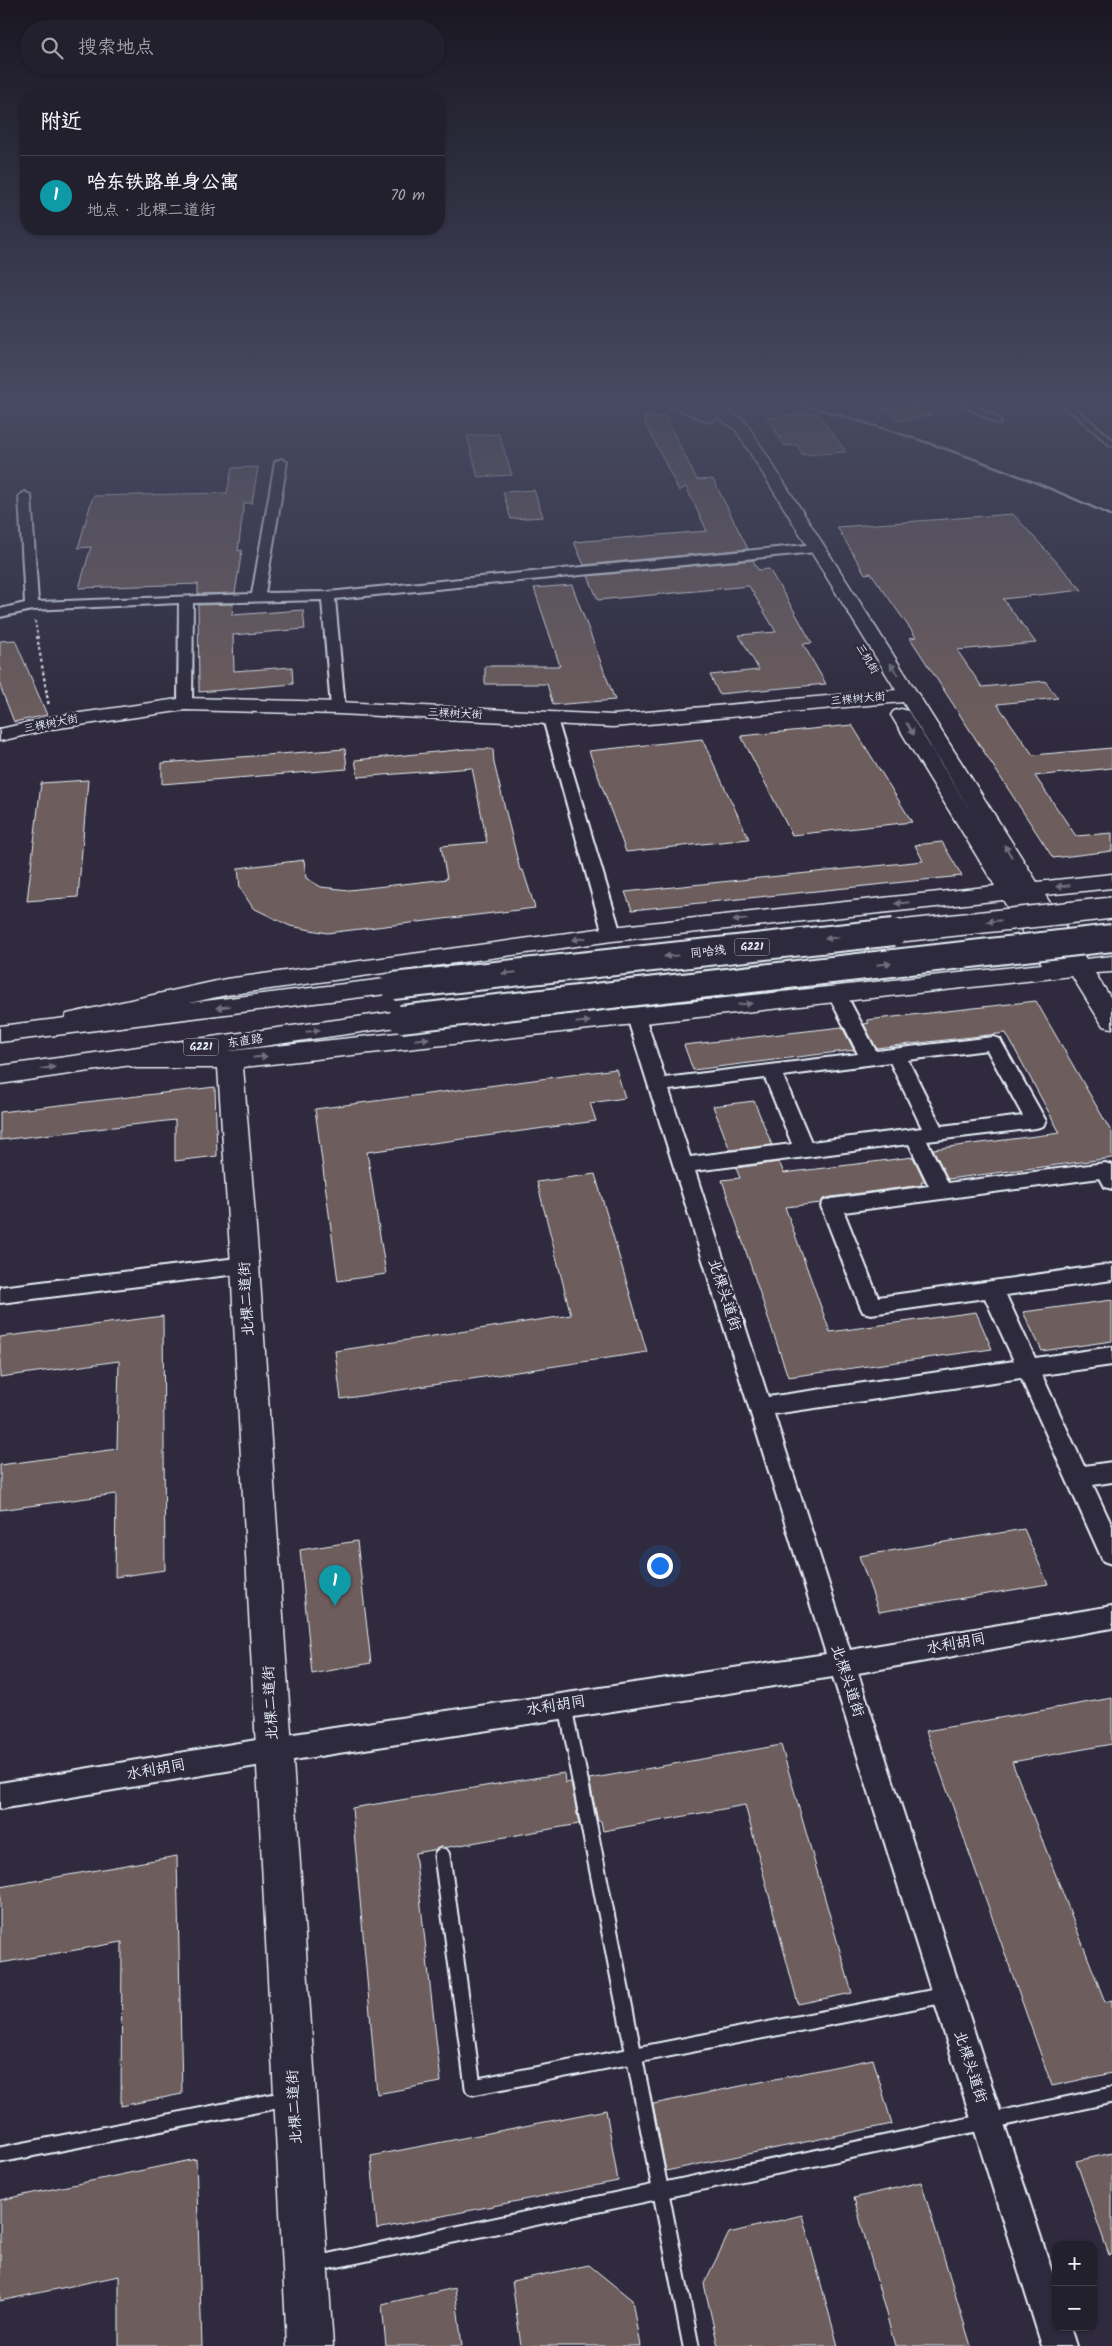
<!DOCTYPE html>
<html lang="zh">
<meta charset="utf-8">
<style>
body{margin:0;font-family:Kalam,"LXGW WenKai TC",sans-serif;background:#2b2836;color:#f1f3f6}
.controls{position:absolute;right:15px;bottom:15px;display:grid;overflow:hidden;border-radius:10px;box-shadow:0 1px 4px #0004}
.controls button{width:45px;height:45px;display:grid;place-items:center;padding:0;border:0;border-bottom:1px solid #403e4a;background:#23202e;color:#f1f3f6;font:25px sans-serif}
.you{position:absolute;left:659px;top:1565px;width:18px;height:18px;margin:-12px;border:4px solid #fff;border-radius:50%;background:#1a73e8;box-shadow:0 0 0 8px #1a73e833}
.badge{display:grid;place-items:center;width:32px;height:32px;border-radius:50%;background:#ff9aa2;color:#fff;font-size:16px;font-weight:700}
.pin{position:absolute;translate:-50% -41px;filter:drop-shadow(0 1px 2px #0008)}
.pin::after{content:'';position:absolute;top:26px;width:18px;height:15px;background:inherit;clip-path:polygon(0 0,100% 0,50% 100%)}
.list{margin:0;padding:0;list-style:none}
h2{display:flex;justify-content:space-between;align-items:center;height:65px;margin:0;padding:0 20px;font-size:21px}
h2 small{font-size:16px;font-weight:400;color:#a3a3aa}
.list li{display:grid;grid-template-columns:32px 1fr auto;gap:15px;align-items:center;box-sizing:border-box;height:80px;padding:0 20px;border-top:1px solid #403e4a}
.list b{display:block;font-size:19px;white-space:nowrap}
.list p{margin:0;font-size:16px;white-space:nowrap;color:#a3a3aa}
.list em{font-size:16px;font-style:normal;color:#a3a3aa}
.icon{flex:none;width:28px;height:28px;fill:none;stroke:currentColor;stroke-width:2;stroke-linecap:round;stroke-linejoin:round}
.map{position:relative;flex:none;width:1112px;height:2346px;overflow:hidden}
.search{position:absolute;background:#23202e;box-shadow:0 1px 4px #0004;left:20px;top:20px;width:425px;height:55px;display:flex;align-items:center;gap:12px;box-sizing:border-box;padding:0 18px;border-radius:28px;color:#a3a3aa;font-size:19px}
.panel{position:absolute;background:#23202e;box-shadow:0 1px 4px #0004;left:20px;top:90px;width:425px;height:145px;border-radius:20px}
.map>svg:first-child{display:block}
.building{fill:#6d5d5b;stroke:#e8f1f8}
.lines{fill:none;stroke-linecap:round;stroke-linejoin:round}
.lane-far2-casing{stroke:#e8f1f8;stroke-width:9}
.lane-far1-casing{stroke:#e8f1f8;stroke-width:16}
.lane-casing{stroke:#e8f1f8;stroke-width:19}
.street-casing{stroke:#e8f1f8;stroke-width:4}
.secondary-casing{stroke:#e8f1f8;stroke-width:3}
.highway-casing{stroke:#e8f1f8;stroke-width:3}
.path-far1{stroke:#e8f1f8;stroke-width:2;stroke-dasharray:2.5 2.5;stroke-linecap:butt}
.path{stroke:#e8f1f8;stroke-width:2.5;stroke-dasharray:3 3;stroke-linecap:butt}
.lane-far2{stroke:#2f2a3d;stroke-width:6}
.lane-far1{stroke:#2f2a3d;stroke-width:12}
.lane{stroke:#2f2a3d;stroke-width:15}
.street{fill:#2f2a3d;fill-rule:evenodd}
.secondary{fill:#2f2a3d;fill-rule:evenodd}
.highway{fill:#2f2a3d;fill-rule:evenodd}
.rail{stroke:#e8f1f8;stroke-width:2.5}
.highway-bridge-far1-casing{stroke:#e8f1f8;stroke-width:24;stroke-linecap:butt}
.highway-bridge-casing{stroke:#e8f1f8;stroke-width:30;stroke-linecap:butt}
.highway-bridge-far1{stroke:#2f2a3d;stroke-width:21}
.highway-bridge{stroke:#2f2a3d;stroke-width:26}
.oneway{fill:#70707e}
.labels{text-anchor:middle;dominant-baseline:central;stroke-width:5;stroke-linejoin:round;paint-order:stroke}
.far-street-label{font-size:11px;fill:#e8f1f8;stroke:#2f2a3d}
.shield{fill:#2f2a3d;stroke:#b0b5c0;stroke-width:1}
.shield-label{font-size:11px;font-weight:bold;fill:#e8f1f8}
.street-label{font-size:12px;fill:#e8f1f8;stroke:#2f2a3d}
.near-street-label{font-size:15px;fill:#e8f1f8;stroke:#2f2a3d}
</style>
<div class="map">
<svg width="1112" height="2346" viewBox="0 0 1112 2346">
<rect width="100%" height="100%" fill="#2f2a3d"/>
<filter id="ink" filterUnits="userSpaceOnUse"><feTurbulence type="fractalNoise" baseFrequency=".02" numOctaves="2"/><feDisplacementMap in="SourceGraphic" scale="10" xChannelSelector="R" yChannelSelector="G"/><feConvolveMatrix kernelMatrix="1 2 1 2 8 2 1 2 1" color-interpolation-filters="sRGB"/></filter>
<g filter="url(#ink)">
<!-- building -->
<g class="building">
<path d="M 870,401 L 910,401 L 932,414 L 902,421 Z"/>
<path d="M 817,412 L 846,452 L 803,455 L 797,445 L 785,446 L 767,418 Z"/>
<path d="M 665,416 L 697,480 L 713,479 L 748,549 L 584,565 L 574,542 L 707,531 L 686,487 L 679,491 L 643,418 Z"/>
<path d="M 499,434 L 512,475 L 478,477 L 467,436 Z"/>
<path d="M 258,467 L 252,503 L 244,503 L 238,551 L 242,550 L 235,593 L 198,594 L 198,584 L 79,588 L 91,547 L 78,548 L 93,496 L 227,493 L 232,468 Z"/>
<path d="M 534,490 L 543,517 L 511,519 L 503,492 Z"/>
<path d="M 1013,514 L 1082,590 L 1003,599 L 1036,643 L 957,650 L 982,687 L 1045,681 L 1058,698 L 997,704 L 1033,755 L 1112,748 L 1112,768 L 1035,776 L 1076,836 L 1112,833 L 1112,851 L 1053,858 L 910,638 L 916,637 L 871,573 L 865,574 L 837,527 Z"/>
<path d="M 753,560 L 758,570 L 769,569 L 793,609 L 812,643 L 803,644 L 826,684 L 719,694 L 710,675 L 759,670 L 739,635 L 776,632 L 749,586 L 598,600 L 588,576 Z"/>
<path d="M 572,585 L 615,700 L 553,705 L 547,684 L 485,684 L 485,666 L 560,666 L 534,588 Z"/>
<path d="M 233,604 L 232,615 L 303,610 L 305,629 L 233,635 L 234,671 L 292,667 L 293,684 L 199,692 L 198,605 Z"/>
<path d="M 15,640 L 47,715 L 14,722 L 0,686 L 0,641 Z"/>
<path d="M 852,725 L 912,822 L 792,835 L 741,736 Z"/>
<path d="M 702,739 L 749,839 L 626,852 L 589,751 Z"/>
<path d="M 345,749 L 347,769 L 162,784 L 162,763 Z"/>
<path d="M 467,749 L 493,749 L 494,763 L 520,870 L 523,870 L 535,908 L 327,933 L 290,926 L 253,908 L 240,888 L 238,868 L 304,860 L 306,878 L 321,887 L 349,890 L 447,879 L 441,846 L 487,842 L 472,768 L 358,777 L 355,760 Z"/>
<path d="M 88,780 L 78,897 L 27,901 L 41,783 Z"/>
<path d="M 942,842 L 962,876 L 632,910 L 625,892 L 923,861 L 915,845 Z"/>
<path d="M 1036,1001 L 1112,1133 L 1112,1158 L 948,1179 L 933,1149 L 1060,1133 L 1006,1033 L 876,1048 L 864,1024 L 869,1023 L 867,1020 Z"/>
<path d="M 842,1027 L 854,1050 L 693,1070 L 684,1045 Z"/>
<path d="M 616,1069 L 625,1098 L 590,1103 L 596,1121 L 367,1152 L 386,1274 L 338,1281 L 315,1109 Z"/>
<path d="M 215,1087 L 217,1156 L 175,1161 L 175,1120 L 0,1140 L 0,1112 Z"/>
<path d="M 754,1101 L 772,1145 L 730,1150 L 713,1106 Z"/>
<path d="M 913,1157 L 925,1182 L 921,1182 L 922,1185 L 831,1197 L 823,1199 L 821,1203 L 785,1207 L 830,1332 L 976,1312 L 992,1349 L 788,1377 L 722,1180 L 740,1178 L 736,1168 L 779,1162 L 784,1173 Z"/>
<path d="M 595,1174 L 647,1352 L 341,1399 L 335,1351 L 571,1315 L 537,1182 Z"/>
<path d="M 1112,1300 L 1112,1341 L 1042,1351 L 1023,1312 Z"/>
<path d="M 163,1316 L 165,1570 L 115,1577 L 116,1494 L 0,1510 L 0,1465 L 117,1449 L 119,1361 L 0,1377 L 0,1337 Z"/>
<path d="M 1024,1529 L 1048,1584 L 879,1612 L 859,1556 Z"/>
<path d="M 357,1541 L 371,1663 L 312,1674 L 300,1550 Z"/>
<path d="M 1112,1698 L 1112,1744 L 1012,1762 L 1105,2002 L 1112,2000 L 1112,2073 L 1052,2086 L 926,1731 Z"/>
<path d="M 781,1745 L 852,1993 L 798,2004 L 745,1805 L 603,1831 L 601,1821 L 598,1821 L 589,1779 Z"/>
<path d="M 564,1773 L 565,1783 L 571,1782 L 579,1824 L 415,1853 L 441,2082 L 377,2094 L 352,1808 Z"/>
<path d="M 177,1856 L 182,2094 L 121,2106 L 122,1942 L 0,1963 L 0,1887 Z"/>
<path d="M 873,2059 L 892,2124 L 666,2171 L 653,2104 Z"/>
<path d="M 606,2110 L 618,2181 L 377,2229 L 371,2156 Z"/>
<path d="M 1112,2153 L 1112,2254 L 1109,2255 L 1076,2161 Z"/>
<path d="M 196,2159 L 202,2346 L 119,2346 L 119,2276 L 0,2301 L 0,2200 Z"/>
<path d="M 921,2182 L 971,2346 L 895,2346 L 854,2198 Z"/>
<path d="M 802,2215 L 838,2346 L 718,2346 L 704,2284 L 729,2233 Z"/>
<path d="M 589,2265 L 632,2300 L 640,2346 L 521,2346 L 512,2281 Z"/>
<path d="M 455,2288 L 462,2346 L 386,2346 L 382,2304 Z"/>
</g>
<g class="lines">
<defs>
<g id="lane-far2">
<path d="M 962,401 L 998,421"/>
<path d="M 1063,401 L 1112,443"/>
</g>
<path id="lane-far1" d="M 565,1705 L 577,1766"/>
<g id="lane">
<path d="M 577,1765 L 691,2346"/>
<path d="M 442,1856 L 473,2087 L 945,1995"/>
<path d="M 0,2155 L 286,2099"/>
<path d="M 316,2264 L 1112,2095"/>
</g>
<g id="street">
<path d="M 281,459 L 287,462 L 265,593 L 328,592 L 816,544 L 822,548 L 816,552 L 335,599 L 345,708 L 338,712 L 331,708 L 322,600 L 193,603 L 192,704 L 185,708 L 178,704 L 179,603 L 32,610 L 0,617 L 0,609 L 25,603 L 19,496 L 25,492 L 31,496 L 38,602 L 252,594 L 275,462 Z"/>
<path d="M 550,715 L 557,719 L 621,934 L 618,938 L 606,938 L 603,934 L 543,719 Z"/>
<path d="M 837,988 L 843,990 L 846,994 L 876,1051 L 993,1037 L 1000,1039 L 1002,1043 L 1046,1121 L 1043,1126 L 1036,1128 L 927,1141 L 948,1183 L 1105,1163 L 1112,1165 L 1112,1189 L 1105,1187 L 1100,1178 L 844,1212 L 878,1297 L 1112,1264 L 1112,1280 L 1006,1295 L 1035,1358 L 1112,1347 L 1112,1365 L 1042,1375 L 1084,1466 L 1112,1462 L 1112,1482 L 1093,1485 L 1112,1526 L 1112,1564 L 1103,1561 L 1021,1378 L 774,1414 L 850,1650 L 1112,1606 L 1112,1628 L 858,1673 L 1056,2284 L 1056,2327 L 1070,2327 L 1076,2346 L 1042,2346 L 833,1677 L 274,1763 L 0,1809 L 0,1783 L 274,1737 L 826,1654 L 627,1017 L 630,1013 L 636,1011 L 642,1013 L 645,1017 L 665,1078 L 858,1054 L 828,994 L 831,990 ZM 987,1050 L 1023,1116 L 941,1126 L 908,1060 ZM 890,1062 L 922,1128 L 811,1142 L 783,1076 ZM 765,1078 L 792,1144 L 690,1157 L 669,1090 ZM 909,1144 L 929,1186 L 831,1199 L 824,1201 L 821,1206 L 860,1306 L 863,1312 L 871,1314 L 985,1298 L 1014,1361 L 768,1397 L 695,1171 Z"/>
<path d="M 245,1257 L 252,1259 L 256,1265 L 252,1271 L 245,1273 L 0,1303 L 0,1287 Z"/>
</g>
<path id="secondary" d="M 663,401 L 684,401 L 690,404 L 689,401 C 713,401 729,407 747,424 L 1037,882 L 1112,874 L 1112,888 L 1045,895 L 1086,959 L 1112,956 L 1112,972 L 1095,973 L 1112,1000 L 1112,1028 L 1103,1026 L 1072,976 L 243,1067 L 259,1265 L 333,2346 L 287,2346 L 231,1265 L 218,1068 L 136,1068 L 127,1065 L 123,1059 L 127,1053 L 136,1050 L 230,1051 L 1042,964 L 1003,900 L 612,941 L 226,995 L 76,1028 L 67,1026 L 63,1020 L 67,1014 L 226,979 L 612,927 L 995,886 L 891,715 L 894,711 L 901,709 L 908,711 L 974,817 L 903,702 L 613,727 L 338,714 L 185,710 L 52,729 L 0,741 L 0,729 L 52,717 L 185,698 L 338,702 L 613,715 L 896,690 L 736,430 L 718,417 L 710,422 L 665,404 Z"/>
<g id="highway">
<path d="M 393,978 L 402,980 L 405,986 L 402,992 L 0,1042 L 0,1026 Z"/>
<path d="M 401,1011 L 410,1013 L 414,1019 L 410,1025 L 0,1084 L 0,1066 Z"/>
</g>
</defs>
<!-- lane-far2 casing -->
<use href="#lane-far2" class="lane-far2-casing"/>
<!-- lane-far1 casing -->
<use href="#lane-far1" class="lane-far1-casing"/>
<!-- lane casing -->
<use href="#lane" class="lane-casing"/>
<!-- street casing -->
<use href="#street" class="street-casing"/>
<!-- secondary casing -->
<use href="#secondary" class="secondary-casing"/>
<!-- highway casing -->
<use href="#highway" class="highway-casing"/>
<!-- path-far1 -->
<g class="path-far1">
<path d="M 1002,405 L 1022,401"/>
<path d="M 35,621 L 38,638"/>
</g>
<!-- path -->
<path class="path" d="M 37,636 L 49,707"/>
<!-- lane-far2 -->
<use href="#lane-far2" class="lane-far2"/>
<!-- lane-far1 -->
<use href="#lane-far1" class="lane-far1"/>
<!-- lane -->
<use href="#lane" class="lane"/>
<!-- street -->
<use href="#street" class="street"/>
<!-- secondary -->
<use href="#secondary" class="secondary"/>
<!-- highway -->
<use href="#highway" class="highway"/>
<!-- rail -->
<path class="rail" d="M 789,401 C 900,431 1008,467 1112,516"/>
<defs>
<path id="highway-bridge-far1" d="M 882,933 L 1112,908"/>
<g id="highway-bridge">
<path d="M 393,986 L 894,932"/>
<path d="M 401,1019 L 1112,938"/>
</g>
</defs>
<!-- highway-bridge-far1 casing -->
<use href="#highway-bridge-far1" class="highway-bridge-far1-casing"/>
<!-- highway-bridge casing -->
<use href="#highway-bridge" class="highway-bridge-casing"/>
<!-- highway-bridge-far1 -->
<use href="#highway-bridge-far1" class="highway-bridge-far1"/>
<!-- highway-bridge -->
<use href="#highway-bridge" class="highway-bridge"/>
</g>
<!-- one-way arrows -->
<defs><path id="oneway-solid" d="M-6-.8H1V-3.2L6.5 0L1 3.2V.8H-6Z" transform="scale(1.25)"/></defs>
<g class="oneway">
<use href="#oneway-solid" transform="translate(894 669) rotate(-123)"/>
<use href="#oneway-solid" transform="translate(910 729) rotate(59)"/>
<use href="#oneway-solid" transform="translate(1008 851) rotate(-122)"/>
<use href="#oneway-solid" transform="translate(1063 886) rotate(174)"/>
<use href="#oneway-solid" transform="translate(902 903) rotate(174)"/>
<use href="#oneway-solid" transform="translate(740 920) rotate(174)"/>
<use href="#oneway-solid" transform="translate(994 921) rotate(174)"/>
<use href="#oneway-solid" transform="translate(832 938) rotate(174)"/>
<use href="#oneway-solid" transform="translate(579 939) rotate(172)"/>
<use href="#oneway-solid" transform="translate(671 956) rotate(174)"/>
<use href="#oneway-solid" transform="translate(884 964) rotate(-6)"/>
<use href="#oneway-solid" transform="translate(509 973) rotate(174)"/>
<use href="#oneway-solid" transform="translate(745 1004) rotate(-6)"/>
<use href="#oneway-solid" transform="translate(223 1007) rotate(173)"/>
<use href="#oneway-solid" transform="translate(583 1022) rotate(-6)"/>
<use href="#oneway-solid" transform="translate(313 1031) rotate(-8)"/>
<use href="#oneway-solid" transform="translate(422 1039) rotate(-6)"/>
<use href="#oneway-solid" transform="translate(260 1057) rotate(-6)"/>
<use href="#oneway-solid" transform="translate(48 1068) rotate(-7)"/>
</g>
</g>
<!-- sky -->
<linearGradient id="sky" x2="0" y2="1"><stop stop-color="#1a1722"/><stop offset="0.55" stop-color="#474a62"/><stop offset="1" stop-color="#474a62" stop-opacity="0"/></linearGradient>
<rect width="1112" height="730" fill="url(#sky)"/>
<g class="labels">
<!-- far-street labels -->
<g class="far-street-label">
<text transform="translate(867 659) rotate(59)">三机街</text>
<text transform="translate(858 699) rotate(-5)">三棵树大街</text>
<text transform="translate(455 714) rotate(3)">三棵树大街</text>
<text transform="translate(51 724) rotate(-11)">三棵树大街</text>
</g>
<!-- shield labels -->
<g class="shield">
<rect x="734.5" y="938.5" width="35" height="17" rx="4"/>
<rect x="183.5" y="1038.5" width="35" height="17" rx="4"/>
</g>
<g class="shield-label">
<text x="752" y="947">G221</text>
<text x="201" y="1047">G221</text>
</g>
<!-- street labels -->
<g class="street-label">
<text transform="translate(708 952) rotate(-6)">同哈线</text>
<text transform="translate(245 1041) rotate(-8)">东直路</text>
</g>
<!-- near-street labels -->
<g class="near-street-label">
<text transform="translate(724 1295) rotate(72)">北棵头道街</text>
<text transform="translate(247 1299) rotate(-93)">北棵二道街</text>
<text transform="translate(956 1644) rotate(-10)">水利胡同</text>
<text transform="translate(847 1681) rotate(72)">北棵头道街</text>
<text transform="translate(271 1703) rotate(-93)">北棵二道街</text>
<text transform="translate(556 1706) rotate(-9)">水利胡同</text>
<text transform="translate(156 1770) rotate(-10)">水利胡同</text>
<text transform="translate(970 2067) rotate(72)">北棵头道街</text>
<text transform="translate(295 2107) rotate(-93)">北棵二道街</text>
</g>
</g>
</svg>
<div class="controls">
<button>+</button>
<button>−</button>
</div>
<div class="you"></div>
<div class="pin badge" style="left:335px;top:1606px;background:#0f9aa8">1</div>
<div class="search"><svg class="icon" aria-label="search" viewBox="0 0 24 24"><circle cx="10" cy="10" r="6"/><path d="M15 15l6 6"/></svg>搜索地点</div>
<section class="panel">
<h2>附近<small></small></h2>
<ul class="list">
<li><span class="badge" style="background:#0f9aa8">1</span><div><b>哈东铁路单身公寓</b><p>地点 · 北棵二道街</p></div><em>70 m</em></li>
</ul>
</section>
</div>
